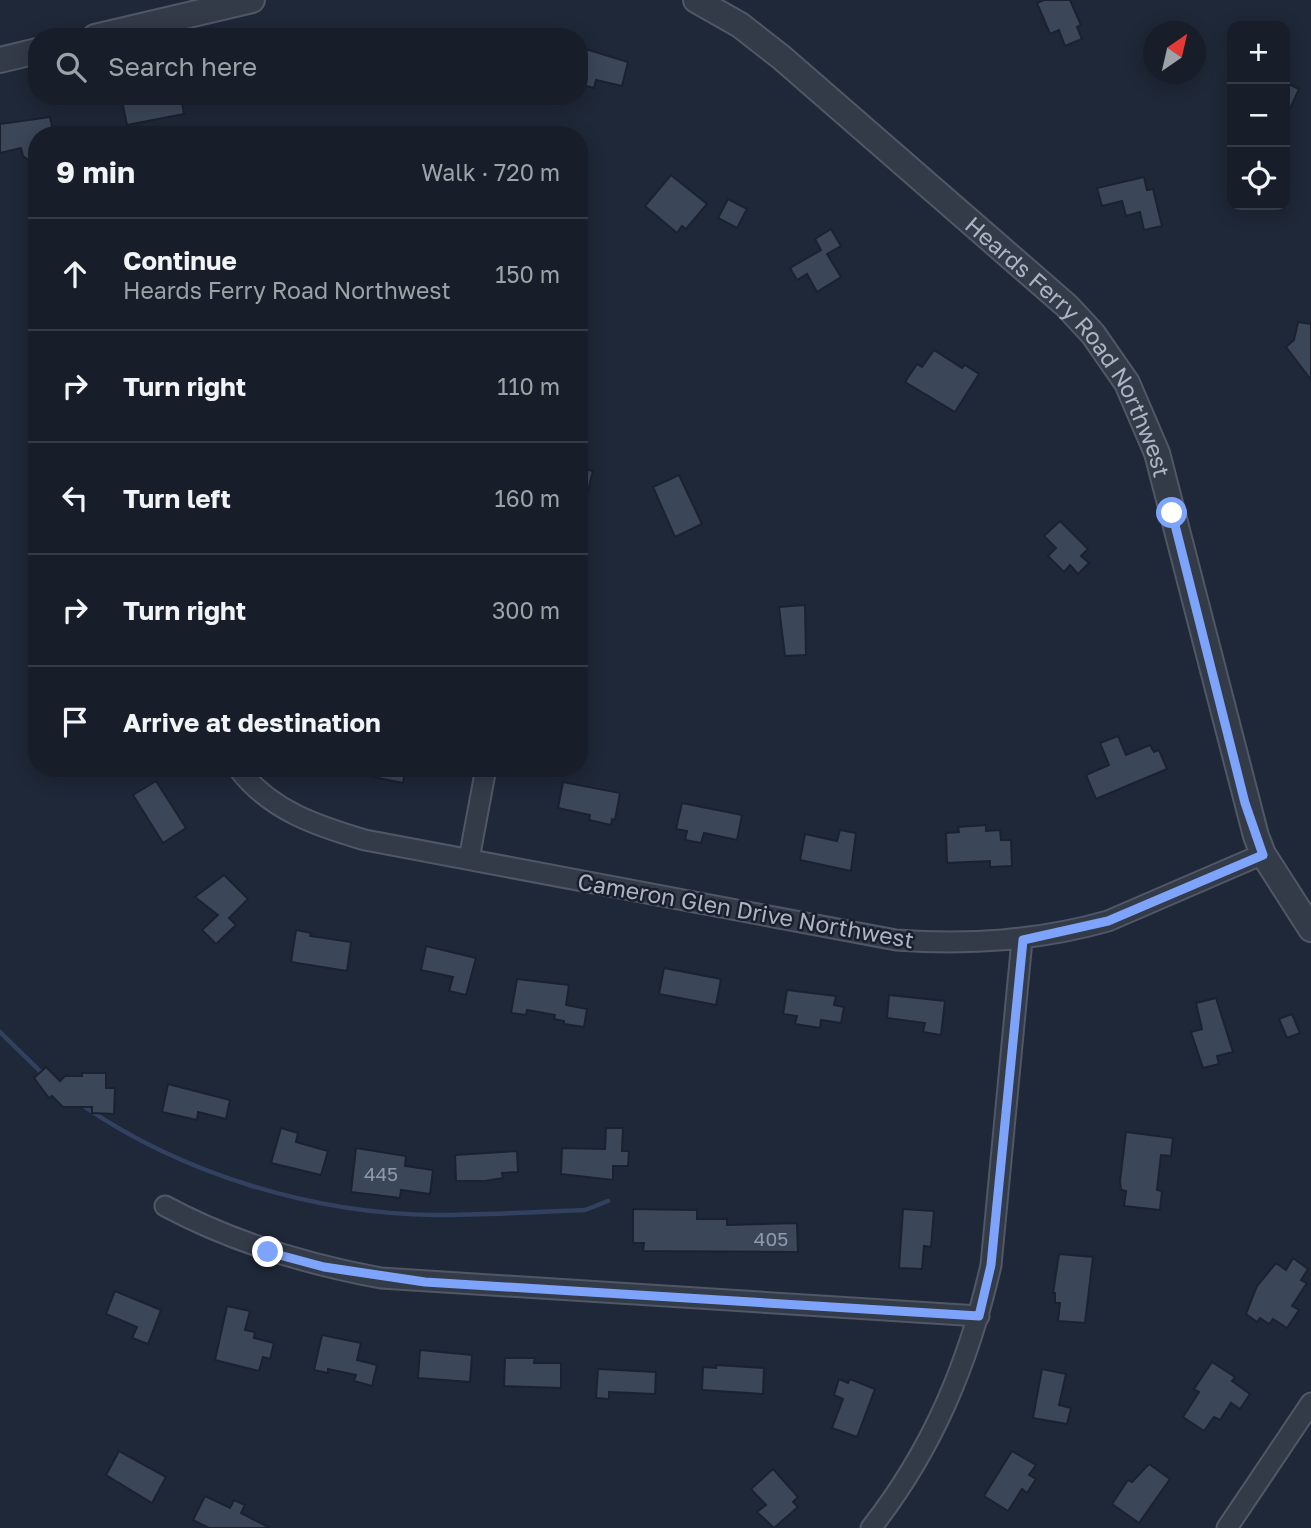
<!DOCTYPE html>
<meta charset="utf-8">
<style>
body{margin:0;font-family:"Golos Text",sans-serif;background:#242b36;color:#f1f3f6}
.controls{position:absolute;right:21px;top:21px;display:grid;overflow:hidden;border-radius:14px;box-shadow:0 4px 18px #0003}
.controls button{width:63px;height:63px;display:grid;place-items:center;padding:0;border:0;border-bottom:2px solid #363c47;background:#171e2a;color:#f1f3f6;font:35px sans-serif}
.compass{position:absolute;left:1143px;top:21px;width:63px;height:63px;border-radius:50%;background:#171e2a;box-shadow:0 4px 18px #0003;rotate:34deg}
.stop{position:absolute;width:21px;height:21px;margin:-16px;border:5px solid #7da4fa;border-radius:50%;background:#fff}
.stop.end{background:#7da4fa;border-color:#fff;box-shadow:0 2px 7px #0008}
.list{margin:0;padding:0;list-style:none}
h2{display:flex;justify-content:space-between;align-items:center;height:91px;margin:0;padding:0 28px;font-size:30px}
h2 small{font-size:23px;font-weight:400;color:#9ea2a8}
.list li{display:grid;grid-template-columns:46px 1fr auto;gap:21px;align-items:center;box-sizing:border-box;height:112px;padding:0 28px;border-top:2px solid #363c47}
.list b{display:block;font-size:26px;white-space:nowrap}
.list p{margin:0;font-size:23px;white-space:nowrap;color:#9ea2a8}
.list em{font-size:23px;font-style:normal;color:#9ea2a8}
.icon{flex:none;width:38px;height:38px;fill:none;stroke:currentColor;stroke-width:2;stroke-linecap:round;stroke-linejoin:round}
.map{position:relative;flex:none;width:1311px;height:1528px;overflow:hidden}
.search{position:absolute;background:#171e2a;box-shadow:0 4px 18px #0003;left:28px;top:28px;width:560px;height:77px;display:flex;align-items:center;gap:18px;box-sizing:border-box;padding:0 24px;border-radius:28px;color:#9ea2a8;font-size:26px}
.panel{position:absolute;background:#171e2a;box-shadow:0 4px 18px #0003;left:28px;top:126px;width:560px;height:651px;border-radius:28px}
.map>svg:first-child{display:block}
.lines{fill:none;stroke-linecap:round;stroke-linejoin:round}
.stream{stroke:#324160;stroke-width:4.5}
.building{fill:#3b4658;stroke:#1b212f;stroke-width:2}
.minor-casing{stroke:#505766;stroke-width:23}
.tertiary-casing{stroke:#505766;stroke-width:28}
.minor{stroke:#333a48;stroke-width:19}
.tertiary{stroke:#333a48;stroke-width:24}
.route{stroke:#7da4fa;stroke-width:9}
.labels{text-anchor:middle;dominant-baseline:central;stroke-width:5;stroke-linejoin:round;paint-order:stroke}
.number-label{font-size:19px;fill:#9098aa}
.street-label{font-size:23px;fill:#adb4c5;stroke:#191f2c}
</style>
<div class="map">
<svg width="1311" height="1528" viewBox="0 0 1311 1528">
<rect width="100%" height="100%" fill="#1f2838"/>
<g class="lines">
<!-- stream -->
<g class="stream">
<path d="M 0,1032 L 45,1076"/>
<path d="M 82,1105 C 182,1174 314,1214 436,1215 C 485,1215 536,1212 585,1210 L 608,1201"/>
</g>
</g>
<!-- building -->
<g class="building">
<path d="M 1044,0 L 1070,0 L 1081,25 L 1077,27 L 1082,39 L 1065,46 L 1059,30 L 1050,34 L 1037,3 Z"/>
<path d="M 579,47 L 628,62 L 622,86 L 596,80 L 594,88 L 579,84 Z"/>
<path d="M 1285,82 L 1299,89 L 1285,120 Z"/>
<path d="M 121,96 L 181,96 L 184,114 L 127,125 Z"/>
<path d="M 50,117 L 54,135 L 37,135 L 37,166 L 23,156 L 21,148 L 0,153 L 0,124 Z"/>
<path d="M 671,175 L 707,204 L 686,229 L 682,226 L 677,233 L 645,206 Z"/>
<path d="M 1144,177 L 1147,190 L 1153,189 L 1162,226 L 1144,230 L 1140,212 L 1126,216 L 1122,201 L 1102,206 L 1097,188 Z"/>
<path d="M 728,199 L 747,209 L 737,228 L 718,218 Z"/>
<path d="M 831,229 L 841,246 L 827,254 L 841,277 L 817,292 L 807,274 L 797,280 L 790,268 L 821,250 L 815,239 Z"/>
<path d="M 1298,322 L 1311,324 L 1311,380 L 1286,347 L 1294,340 Z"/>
<path d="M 934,350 L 962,368 L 965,365 L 979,374 L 955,412 L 905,382 L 917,364 L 922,367 Z"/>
<path d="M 579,468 L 593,471 L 584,506 L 579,506 Z"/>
<path d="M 679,475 L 702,524 L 675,537 L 653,487 Z"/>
<path d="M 1060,521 L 1088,549 L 1081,556 L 1089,563 L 1078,574 L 1070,565 L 1064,572 L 1048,556 L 1056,548 L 1044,536 Z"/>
<path d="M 805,605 L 806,655 L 785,656 L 779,607 Z"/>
<path d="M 1118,736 L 1126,755 L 1150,745 L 1154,752 L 1159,750 L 1167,769 L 1096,799 L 1086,775 L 1109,765 L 1100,743 Z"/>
<path d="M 359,768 L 406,768 L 403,783 L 359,774 Z"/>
<path d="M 156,781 L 186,828 L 163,843 L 133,795 Z"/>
<path d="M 563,782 L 620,793 L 615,820 L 612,819 L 611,825 L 589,820 L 590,815 L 558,808 Z"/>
<path d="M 682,803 L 742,815 L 737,840 L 704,833 L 701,843 L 685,840 L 687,831 L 676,829 Z"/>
<path d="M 986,825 L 986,831 L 1000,830 L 1001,840 L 1011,840 L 1012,866 L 990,867 L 990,861 L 947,863 L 946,833 L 959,832 L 958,827 Z"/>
<path d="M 840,830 L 856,833 L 851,871 L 800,860 L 805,834 L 837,841 Z"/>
<path d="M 224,875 L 248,899 L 229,918 L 236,925 L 216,944 L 202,930 L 218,915 L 195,897 Z"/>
<path d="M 296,930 L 311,933 L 310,936 L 351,942 L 347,971 L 291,962 Z"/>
<path d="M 426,946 L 476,958 L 466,995 L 449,991 L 453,977 L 421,970 Z"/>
<path d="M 664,968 L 721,979 L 716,1005 L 659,994 Z"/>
<path d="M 517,979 L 569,985 L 566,1005 L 587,1009 L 584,1027 L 564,1024 L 564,1021 L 554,1019 L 555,1015 L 527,1010 L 526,1015 L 511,1013 Z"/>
<path d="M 787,990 L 836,996 L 834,1005 L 844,1007 L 841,1023 L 821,1020 L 820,1028 L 795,1024 L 797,1016 L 783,1014 Z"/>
<path d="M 889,995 L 945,1001 L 941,1035 L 923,1032 L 925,1023 L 887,1018 Z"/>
<path d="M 1216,998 L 1233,1052 L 1217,1056 L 1219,1064 L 1203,1068 L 1191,1032 L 1202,1029 L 1196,1003 Z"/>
<path d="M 1292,1014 L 1300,1033 L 1287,1038 L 1279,1019 Z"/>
<path d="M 46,1067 L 60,1081 L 65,1076 L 82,1076 L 82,1073 L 106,1073 L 106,1088 L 115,1088 L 114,1114 L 92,1113 L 92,1107 L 63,1107 L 52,1096 L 49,1098 L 34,1078 Z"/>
<path d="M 168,1084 L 230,1100 L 226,1119 L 198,1112 L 197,1120 L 162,1112 Z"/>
<path d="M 281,1128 L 298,1133 L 296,1142 L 328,1151 L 321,1175 L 271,1163 Z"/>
<path d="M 606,1128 L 623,1128 L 622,1151 L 629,1151 L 628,1166 L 613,1166 L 613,1180 L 561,1174 L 562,1148 L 605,1149 Z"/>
<path d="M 1126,1132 L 1173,1138 L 1171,1156 L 1161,1155 L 1157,1190 L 1162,1191 L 1160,1210 L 1124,1206 L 1126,1191 L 1121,1190 L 1120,1181 Z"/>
<path d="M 356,1148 L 406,1156 L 405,1166 L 433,1170 L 430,1194 L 401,1190 L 400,1198 L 351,1192 Z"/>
<path d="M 517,1151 L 518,1172 L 502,1173 L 503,1178 L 485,1181 L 456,1181 L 455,1155 Z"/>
<path d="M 633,1209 L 697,1210 L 697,1219 L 727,1219 L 727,1225 L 797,1223 L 798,1252 L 643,1251 L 644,1243 L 633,1243 Z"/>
<path d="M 903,1209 L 934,1211 L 931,1247 L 924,1246 L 922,1269 L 899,1268 Z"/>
<path d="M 1059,1254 L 1093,1257 L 1085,1323 L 1058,1321 L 1060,1303 L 1055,1303 L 1055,1293 L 1053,1293 Z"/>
<path d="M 1293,1258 L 1308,1269 L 1301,1280 L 1307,1283 L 1292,1306 L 1299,1310 L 1287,1328 L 1273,1319 L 1269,1324 L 1260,1318 L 1257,1322 L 1246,1314 L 1257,1286 L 1276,1263 L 1286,1270 Z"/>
<path d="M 115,1291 L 161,1310 L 148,1344 L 132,1338 L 137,1327 L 106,1314 Z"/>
<path d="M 227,1306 L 250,1311 L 245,1330 L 255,1332 L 254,1338 L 274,1343 L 270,1359 L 263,1357 L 259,1371 L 215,1360 Z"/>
<path d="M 322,1335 L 361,1343 L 357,1360 L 377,1365 L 372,1386 L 354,1381 L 356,1375 L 328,1369 L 328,1373 L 314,1370 Z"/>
<path d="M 420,1350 L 472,1355 L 470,1382 L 418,1378 Z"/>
<path d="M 505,1358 L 535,1358 L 534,1363 L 561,1363 L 561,1388 L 504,1386 Z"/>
<path d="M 1212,1362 L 1235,1377 L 1232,1381 L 1250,1394 L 1240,1409 L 1231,1403 L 1220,1420 L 1214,1417 L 1204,1431 L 1183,1417 L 1199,1392 L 1194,1389 Z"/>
<path d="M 716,1365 L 764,1368 L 763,1394 L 702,1390 L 703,1367 L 716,1368 Z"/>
<path d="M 598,1369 L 656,1372 L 655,1394 L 609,1392 L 609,1399 L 596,1398 Z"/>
<path d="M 1042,1369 L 1066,1374 L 1059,1405 L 1071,1408 L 1067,1424 L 1033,1418 Z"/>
<path d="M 839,1379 L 848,1383 L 850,1379 L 875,1389 L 857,1437 L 832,1428 L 843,1399 L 834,1395 Z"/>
<path d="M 119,1451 L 166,1477 L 152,1503 L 106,1475 Z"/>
<path d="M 1012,1451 L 1036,1465 L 1029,1475 L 1036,1479 L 1027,1493 L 1022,1489 L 1008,1511 L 984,1496 Z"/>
<path d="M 1149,1464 L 1170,1479 L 1139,1523 L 1112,1504 L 1128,1480 L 1132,1482 Z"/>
<path d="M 773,1469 L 798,1497 L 793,1502 L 798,1507 L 774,1528 L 757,1512 L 766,1505 L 751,1489 Z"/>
<path d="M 205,1496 L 230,1508 L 234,1500 L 245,1505 L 241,1513 L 270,1528 L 209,1528 L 193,1520 Z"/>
</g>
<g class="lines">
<defs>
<g id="minor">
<path d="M 238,768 C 269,810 317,826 365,840 L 896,940 C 969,945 1037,941 1108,921 L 1263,854"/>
<path d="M 469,859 L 486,768"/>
<path d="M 165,1206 C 234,1243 305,1264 381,1278 L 979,1316"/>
<path d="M 871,1528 C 933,1449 969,1362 991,1265 L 1022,940"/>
<path d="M 1227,1528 L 1311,1403"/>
</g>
<g id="tertiary">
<path id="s1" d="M 696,0 L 740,25 L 781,57 L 1067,306 L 1093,334 L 1127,383 L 1157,453 L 1256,836 L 1263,854 L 1311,929"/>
<path d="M 95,37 L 252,0"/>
<path d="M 0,60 L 37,51"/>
</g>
</defs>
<!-- minor casing -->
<use href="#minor" class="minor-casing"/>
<!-- tertiary casing -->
<use href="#tertiary" class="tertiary-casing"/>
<!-- minor -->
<use href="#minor" class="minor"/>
<!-- tertiary -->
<use href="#tertiary" class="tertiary"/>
</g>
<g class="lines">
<!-- route -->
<path class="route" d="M 268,1252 L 324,1267 L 425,1282 L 979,1316 L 991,1265 L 1023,940 L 1108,921 L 1263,855 L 1245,803 L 1172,513"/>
</g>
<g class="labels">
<!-- number labels -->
<g class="number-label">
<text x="381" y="1173">445</text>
<text x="771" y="1238">405</text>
</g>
<!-- street labels -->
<g class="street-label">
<text stroke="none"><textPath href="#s1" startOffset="516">Heards Ferry Road Northwest</textPath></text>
<text transform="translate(746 910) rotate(10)">Cameron Glen Drive Northwest</text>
</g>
</g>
</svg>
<div class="controls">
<button>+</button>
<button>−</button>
<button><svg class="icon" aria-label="locate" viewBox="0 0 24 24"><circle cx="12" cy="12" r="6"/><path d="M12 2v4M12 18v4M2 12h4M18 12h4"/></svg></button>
</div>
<svg class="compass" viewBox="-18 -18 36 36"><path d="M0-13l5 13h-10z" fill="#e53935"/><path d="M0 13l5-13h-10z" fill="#9ea2a8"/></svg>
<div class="stop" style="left:1172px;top:513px"></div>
<div class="stop end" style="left:268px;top:1252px"></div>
<div class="search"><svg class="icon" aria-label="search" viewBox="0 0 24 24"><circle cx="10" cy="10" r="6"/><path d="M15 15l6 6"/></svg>Search here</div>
<section class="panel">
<h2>9 min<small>Walk · 720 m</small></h2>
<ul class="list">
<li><svg class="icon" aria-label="ahead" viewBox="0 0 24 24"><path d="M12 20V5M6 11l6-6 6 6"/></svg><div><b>Continue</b><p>Heards Ferry Road Northwest</p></div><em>150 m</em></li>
<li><svg class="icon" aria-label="right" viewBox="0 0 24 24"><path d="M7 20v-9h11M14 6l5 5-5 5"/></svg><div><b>Turn right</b></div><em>110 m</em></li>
<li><svg class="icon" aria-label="left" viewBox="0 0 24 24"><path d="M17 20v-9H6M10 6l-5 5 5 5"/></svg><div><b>Turn left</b></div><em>160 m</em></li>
<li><svg class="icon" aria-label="right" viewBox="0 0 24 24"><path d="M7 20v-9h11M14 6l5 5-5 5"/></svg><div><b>Turn right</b></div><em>300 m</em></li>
<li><svg class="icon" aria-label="arrive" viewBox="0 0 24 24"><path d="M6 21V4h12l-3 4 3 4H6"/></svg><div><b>Arrive at destination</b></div></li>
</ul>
</section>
</div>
